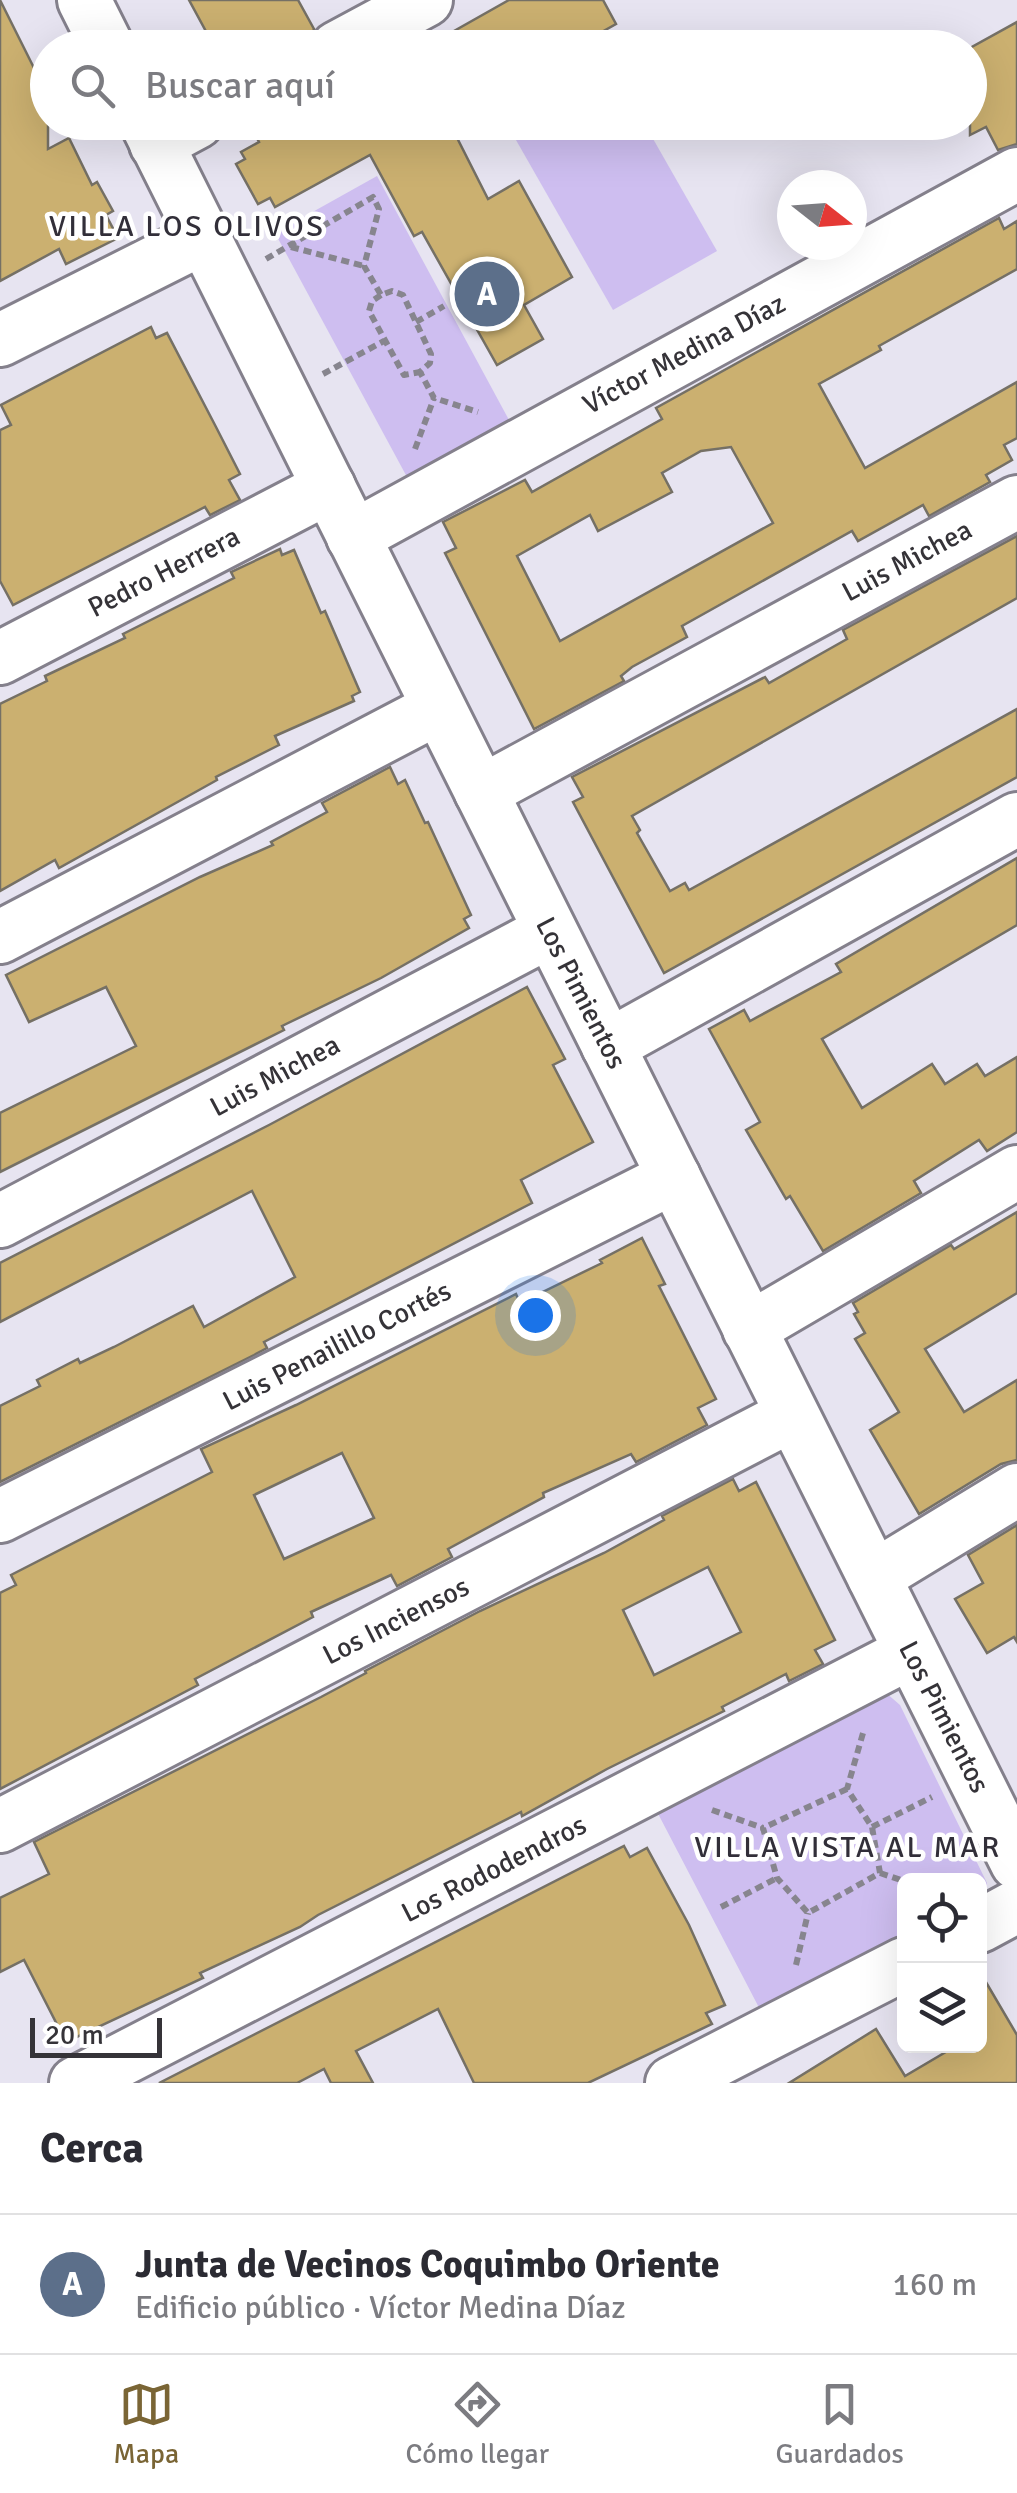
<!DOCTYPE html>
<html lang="es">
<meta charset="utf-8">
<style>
body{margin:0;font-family:Signika,sans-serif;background:#f7f7f7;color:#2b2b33}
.controls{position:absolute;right:30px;bottom:30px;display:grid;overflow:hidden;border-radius:15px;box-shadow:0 10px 40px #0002}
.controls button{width:90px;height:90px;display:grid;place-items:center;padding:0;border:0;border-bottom:2px solid #e1e1e2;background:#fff;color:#2b2b33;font:50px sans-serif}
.compass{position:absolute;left:777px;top:170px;width:90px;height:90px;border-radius:50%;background:#fff;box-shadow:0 10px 40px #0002;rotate:107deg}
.scale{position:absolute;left:30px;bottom:25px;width:132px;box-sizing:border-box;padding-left:10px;border:5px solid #353338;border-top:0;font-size:28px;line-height:35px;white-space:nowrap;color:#353338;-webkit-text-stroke:8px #fff;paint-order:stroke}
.you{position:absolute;left:535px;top:1315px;width:35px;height:35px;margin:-25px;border:8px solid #fff;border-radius:50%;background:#1a73e8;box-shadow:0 0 0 15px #1a73e833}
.badge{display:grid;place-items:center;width:65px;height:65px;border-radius:50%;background:#7a6535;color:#fff;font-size:32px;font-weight:700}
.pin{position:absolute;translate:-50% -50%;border:5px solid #fff;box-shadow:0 2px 10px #0006}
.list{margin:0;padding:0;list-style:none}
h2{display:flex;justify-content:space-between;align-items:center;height:130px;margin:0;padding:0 40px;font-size:42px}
h2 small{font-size:32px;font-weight:400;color:#7c7c81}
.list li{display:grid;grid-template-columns:65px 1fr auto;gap:30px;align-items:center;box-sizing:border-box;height:140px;padding:0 40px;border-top:2px solid #e1e1e2}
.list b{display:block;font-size:38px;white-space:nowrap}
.list p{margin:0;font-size:32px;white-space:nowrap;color:#7c7c81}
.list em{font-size:32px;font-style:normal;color:#7c7c81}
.icon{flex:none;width:55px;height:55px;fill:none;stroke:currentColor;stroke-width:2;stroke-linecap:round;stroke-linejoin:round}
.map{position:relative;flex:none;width:1017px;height:2083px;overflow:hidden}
.search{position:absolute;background:#fff;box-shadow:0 10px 40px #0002;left:30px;right:30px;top:30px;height:110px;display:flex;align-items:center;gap:25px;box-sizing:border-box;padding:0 35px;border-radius:55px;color:#7c7c81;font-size:38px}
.sheet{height:270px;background:#fff}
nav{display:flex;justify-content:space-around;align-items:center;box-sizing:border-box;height:140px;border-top:2px solid #e1e1e2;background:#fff;font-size:28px;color:#7c7c81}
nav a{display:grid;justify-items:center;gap:5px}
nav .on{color:#7a6535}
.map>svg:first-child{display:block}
.green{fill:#cebef0}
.building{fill:#cbb070;stroke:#757065;stroke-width:2.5;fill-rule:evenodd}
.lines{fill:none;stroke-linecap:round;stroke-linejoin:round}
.minor-casing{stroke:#84808c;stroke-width:58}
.path{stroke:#87858e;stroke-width:6;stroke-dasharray:8 5;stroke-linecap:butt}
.minor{stroke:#fff;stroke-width:52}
.labels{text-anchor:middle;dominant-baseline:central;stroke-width:9;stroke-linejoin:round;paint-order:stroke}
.street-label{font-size:28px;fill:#353338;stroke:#fff}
.neighbourhood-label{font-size:30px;letter-spacing:2.5px;fill:#322f39;stroke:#fff}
</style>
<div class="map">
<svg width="1017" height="2083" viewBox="0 0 1017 2083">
<rect width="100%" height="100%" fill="#e7e4f1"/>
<!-- green -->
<g class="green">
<path d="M 515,122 L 644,123 L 717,251 L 613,310 L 508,126 Z"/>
<path d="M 377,176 L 509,420 L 407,477 L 275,233 Z"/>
<path d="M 885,1692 L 900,1705 L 987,1883 L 986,1901 L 980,1907 L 980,1880 L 904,1880 L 904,1951 L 767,2023 L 653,1804 Z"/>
</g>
<!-- building -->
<g class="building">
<path d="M 0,0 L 48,96 L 48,149 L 69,138 L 92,185 L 97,182 L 113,211 L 106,215 L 118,238 L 66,264 L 59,249 L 0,281 Z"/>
<path d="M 189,0 L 298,0 L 314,29 L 307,48 L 215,48 Z"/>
<path d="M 509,0 L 603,0 L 616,24 L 573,48 L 424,48 Z"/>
<path d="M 1017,22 L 1017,144 L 998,150 L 986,127 L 970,135 L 970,48 Z"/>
<path d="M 248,122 L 449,122 L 488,199 L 519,181 L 572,277 L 524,305 L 543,339 L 497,365 L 422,232 L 414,236 L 370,155 L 275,207 L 270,198 L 258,204 L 236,164 L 245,159 L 241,152 L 259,142 Z"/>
<path d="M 999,218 L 1004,229 L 1017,221 L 1017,269 L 879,346 L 881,350 L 819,384 L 865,468 L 1017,382 L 1017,438 L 1004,445 L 1012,460 L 986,475 L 990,482 L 929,516 L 923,505 L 858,541 L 852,531 L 682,626 L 687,637 L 632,667 L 621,676 L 624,681 L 534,729 L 445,553 L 456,548 L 443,522 L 525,480 L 532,492 L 662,419 L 656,408 ZM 731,447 L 773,523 L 560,641 L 517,556 L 590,515 L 598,531 L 672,492 L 662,473 L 701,451 Z"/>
<path d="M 151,327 L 156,338 L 167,333 L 216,427 L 240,474 L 229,480 L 240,500 L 210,515 L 205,507 L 13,605 L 0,581 L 0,430 L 11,425 L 1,405 Z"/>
<path d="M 1017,536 L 1017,598 L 632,816 L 640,830 L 637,833 L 670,891 L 685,883 L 689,890 L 1017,709 L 1017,777 L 664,973 L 573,802 L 583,797 L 572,777 L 765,677 L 769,683 L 847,639 L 843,630 Z"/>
<path d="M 280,549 L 282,555 L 294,550 L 321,613 L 325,611 L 360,692 L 352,696 L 354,701 L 275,736 L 279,745 L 216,777 L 217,780 L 59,868 L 55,860 L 0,891 L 0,704 L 47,681 L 45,676 L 125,638 L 123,634 L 234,578 L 231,572 Z"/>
<path d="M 390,767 L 398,784 L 405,780 L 425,823 L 428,822 L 471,915 L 464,919 L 469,928 L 381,978 L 282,1026 L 284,1030 L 0,1172 L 0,1113 L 136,1046 L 106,987 L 29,1022 L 6,975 L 200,877 L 273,845 L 271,842 L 327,812 L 322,803 Z"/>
<path d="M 1017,858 L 1017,925 L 822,1039 L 862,1108 L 932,1064 L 945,1084 L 977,1064 L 985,1076 L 1017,1057 L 1017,1132 L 987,1151 L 979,1140 L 914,1181 L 921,1193 L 823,1251 L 790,1196 L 786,1199 L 746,1130 L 760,1122 L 709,1029 L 744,1010 L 750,1021 L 841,972 L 836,964 Z"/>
<path d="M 527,987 L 565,1059 L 553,1065 L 593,1142 L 521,1180 L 532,1203 L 264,1342 L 267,1348 L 254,1355 L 0,1482 L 0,1406 L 40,1386 L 37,1380 L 78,1359 L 80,1363 L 114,1347 L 193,1306 L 204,1327 L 295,1277 L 252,1191 L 0,1322 L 0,1263 L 269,1125 Z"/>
<path d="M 1017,1212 L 1017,1293 L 925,1349 L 964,1412 L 1017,1380 L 1017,1460 L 1001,1464 L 919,1514 L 870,1430 L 899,1412 L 855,1339 L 865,1333 L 854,1314 L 858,1312 L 853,1303 L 951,1245 L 954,1249 Z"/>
<path d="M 642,1238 L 665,1284 L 659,1286 L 716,1399 L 698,1408 L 707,1425 L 636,1462 L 631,1454 L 543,1493 L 544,1497 L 448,1549 L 452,1557 L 397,1586 L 391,1575 L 311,1612 L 313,1617 L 195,1679 L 198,1685 L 0,1789 L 0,1593 L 16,1585 L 11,1575 L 212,1472 L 201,1449 L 296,1405 L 516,1294 L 520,1303 L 602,1263 L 600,1260 ZM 342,1453 L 374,1518 L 284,1559 L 254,1495 Z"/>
<path d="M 733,1479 L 739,1491 L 756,1482 L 835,1640 L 815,1650 L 823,1664 L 789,1681 L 786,1674 L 722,1707 L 724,1711 L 607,1769 L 522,1816 L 521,1812 L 318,1915 L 300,1927 L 200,1973 L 203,1978 L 66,2042 L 24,1960 L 0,1972 L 0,1898 L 49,1874 L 34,1842 L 321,1697 L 366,1673 L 365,1671 L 480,1611 L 604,1553 L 664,1520 L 662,1516 ZM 708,1567 L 741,1632 L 654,1675 L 623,1610 Z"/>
<path d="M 1017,1525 L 1017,1642 L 1014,1637 L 987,1653 L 955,1599 L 983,1583 L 968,1555 Z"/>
<path d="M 624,1846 L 630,1857 L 647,1848 L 689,1925 L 725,2005 L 706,2013 L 712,2024 L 588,2083 L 474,2083 L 438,2009 L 356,2051 L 373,2083 L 331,2083 L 324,2069 L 297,2083 L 159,2083 Z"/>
<path d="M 980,1972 L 1017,2035 L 1017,2083 L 789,2083 L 876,2029 L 905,2076 L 956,2046 L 980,2046 Z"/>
</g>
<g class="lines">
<defs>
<g id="minor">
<path d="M 84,0 L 108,48"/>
<path d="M 337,48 L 426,0"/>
<path d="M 146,122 L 1017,1863"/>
<path d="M 156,144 L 197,122"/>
<path d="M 0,340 L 203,238"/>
<path d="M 353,537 L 1017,174"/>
<path d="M 0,658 L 329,487"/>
<path d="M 481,792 L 1017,502"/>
<path d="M 0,937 L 438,708"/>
<path d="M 608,1046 L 1017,819"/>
<path d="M 0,1221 L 550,931"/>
<path d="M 749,1329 L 1017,1172"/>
<path d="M 0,1516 L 674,1177"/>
<path d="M 874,1577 L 1017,1490"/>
<path d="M 0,1826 L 792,1415"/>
<path d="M 980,1926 L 1017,1906"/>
<path d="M 76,2083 L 911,1652"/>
<path d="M 672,2083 L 904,1964"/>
</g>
</defs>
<!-- minor casing -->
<use href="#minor" class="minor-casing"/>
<!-- path -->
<g class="path">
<path d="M 291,247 L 364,266"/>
<path d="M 266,259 L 373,197 L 379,209 L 364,266 L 381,295 L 392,291 L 403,295 L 431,354 L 430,363 L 420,372 L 434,398 L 478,412"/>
<path d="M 381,295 L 372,301 L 369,311 L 404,375 L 420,372"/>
<path d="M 416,322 L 444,306"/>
<path d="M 323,374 L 384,341"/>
<path d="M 415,449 L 434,398"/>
<path d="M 847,1789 L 763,1828 L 777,1878 L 808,1913 L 880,1873 L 872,1827 L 847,1789 L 863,1733"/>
<path d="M 712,1810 L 763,1828"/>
<path d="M 872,1827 L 932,1797"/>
<path d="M 880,1873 L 904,1881"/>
<path d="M 721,1907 L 777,1878"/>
<path d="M 796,1965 L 808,1913"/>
</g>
<!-- minor -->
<use href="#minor" class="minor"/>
</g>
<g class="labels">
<!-- street labels -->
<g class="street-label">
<text transform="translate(684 354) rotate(-28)">Víctor Medina Díaz</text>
<text transform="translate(907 561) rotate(-28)">Luis Michea</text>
<text transform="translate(164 572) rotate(-27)">Pedro Herrera</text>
<text transform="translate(581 993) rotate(63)">Los Pimientos</text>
<text transform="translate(275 1076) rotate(-28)">Luis Michea</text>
<text transform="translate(337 1346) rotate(-27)">Luis Penailillo Cortés</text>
<text transform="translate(396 1621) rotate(-27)">Los Inciensos</text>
<text transform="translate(944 1717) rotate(63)">Los Pimientos</text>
<text transform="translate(494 1869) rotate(-27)">Los Rododendros</text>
</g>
<!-- neighbourhood labels -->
<g class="neighbourhood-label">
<text x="187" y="226">VILLA LOS OLIVOS</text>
<text x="848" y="1847">VILLA VISTA AL MAR</text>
</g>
</g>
</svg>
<div class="controls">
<button><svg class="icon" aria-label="locate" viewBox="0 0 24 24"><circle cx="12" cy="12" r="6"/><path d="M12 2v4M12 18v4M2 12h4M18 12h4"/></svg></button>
<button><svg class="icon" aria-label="layers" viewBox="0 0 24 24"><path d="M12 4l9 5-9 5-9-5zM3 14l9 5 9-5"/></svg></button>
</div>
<svg class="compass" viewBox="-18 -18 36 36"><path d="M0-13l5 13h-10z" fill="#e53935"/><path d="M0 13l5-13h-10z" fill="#7c7c81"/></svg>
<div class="scale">20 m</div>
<div class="you"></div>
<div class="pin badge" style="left:487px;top:294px;background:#5c6f8a">A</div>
<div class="search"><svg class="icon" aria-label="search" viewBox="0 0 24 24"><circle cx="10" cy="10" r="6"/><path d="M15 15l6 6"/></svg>Buscar aquí</div>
</div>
<section class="sheet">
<h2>Cerca<small></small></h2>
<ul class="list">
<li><span class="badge" style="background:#5c6f8a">A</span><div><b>Junta de Vecinos Coquimbo Oriente</b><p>Edificio público · Víctor Medina Díaz</p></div><em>160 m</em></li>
</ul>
</section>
<nav>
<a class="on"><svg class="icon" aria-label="map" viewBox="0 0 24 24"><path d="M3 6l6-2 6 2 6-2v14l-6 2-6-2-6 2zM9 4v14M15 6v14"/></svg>Mapa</a>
<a><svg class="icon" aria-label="directions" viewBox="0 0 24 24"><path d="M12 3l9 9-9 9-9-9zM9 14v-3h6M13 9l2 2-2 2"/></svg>Cómo llegar</a>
<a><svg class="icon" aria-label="saved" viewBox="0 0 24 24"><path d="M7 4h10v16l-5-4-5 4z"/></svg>Guardados</a>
</nav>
